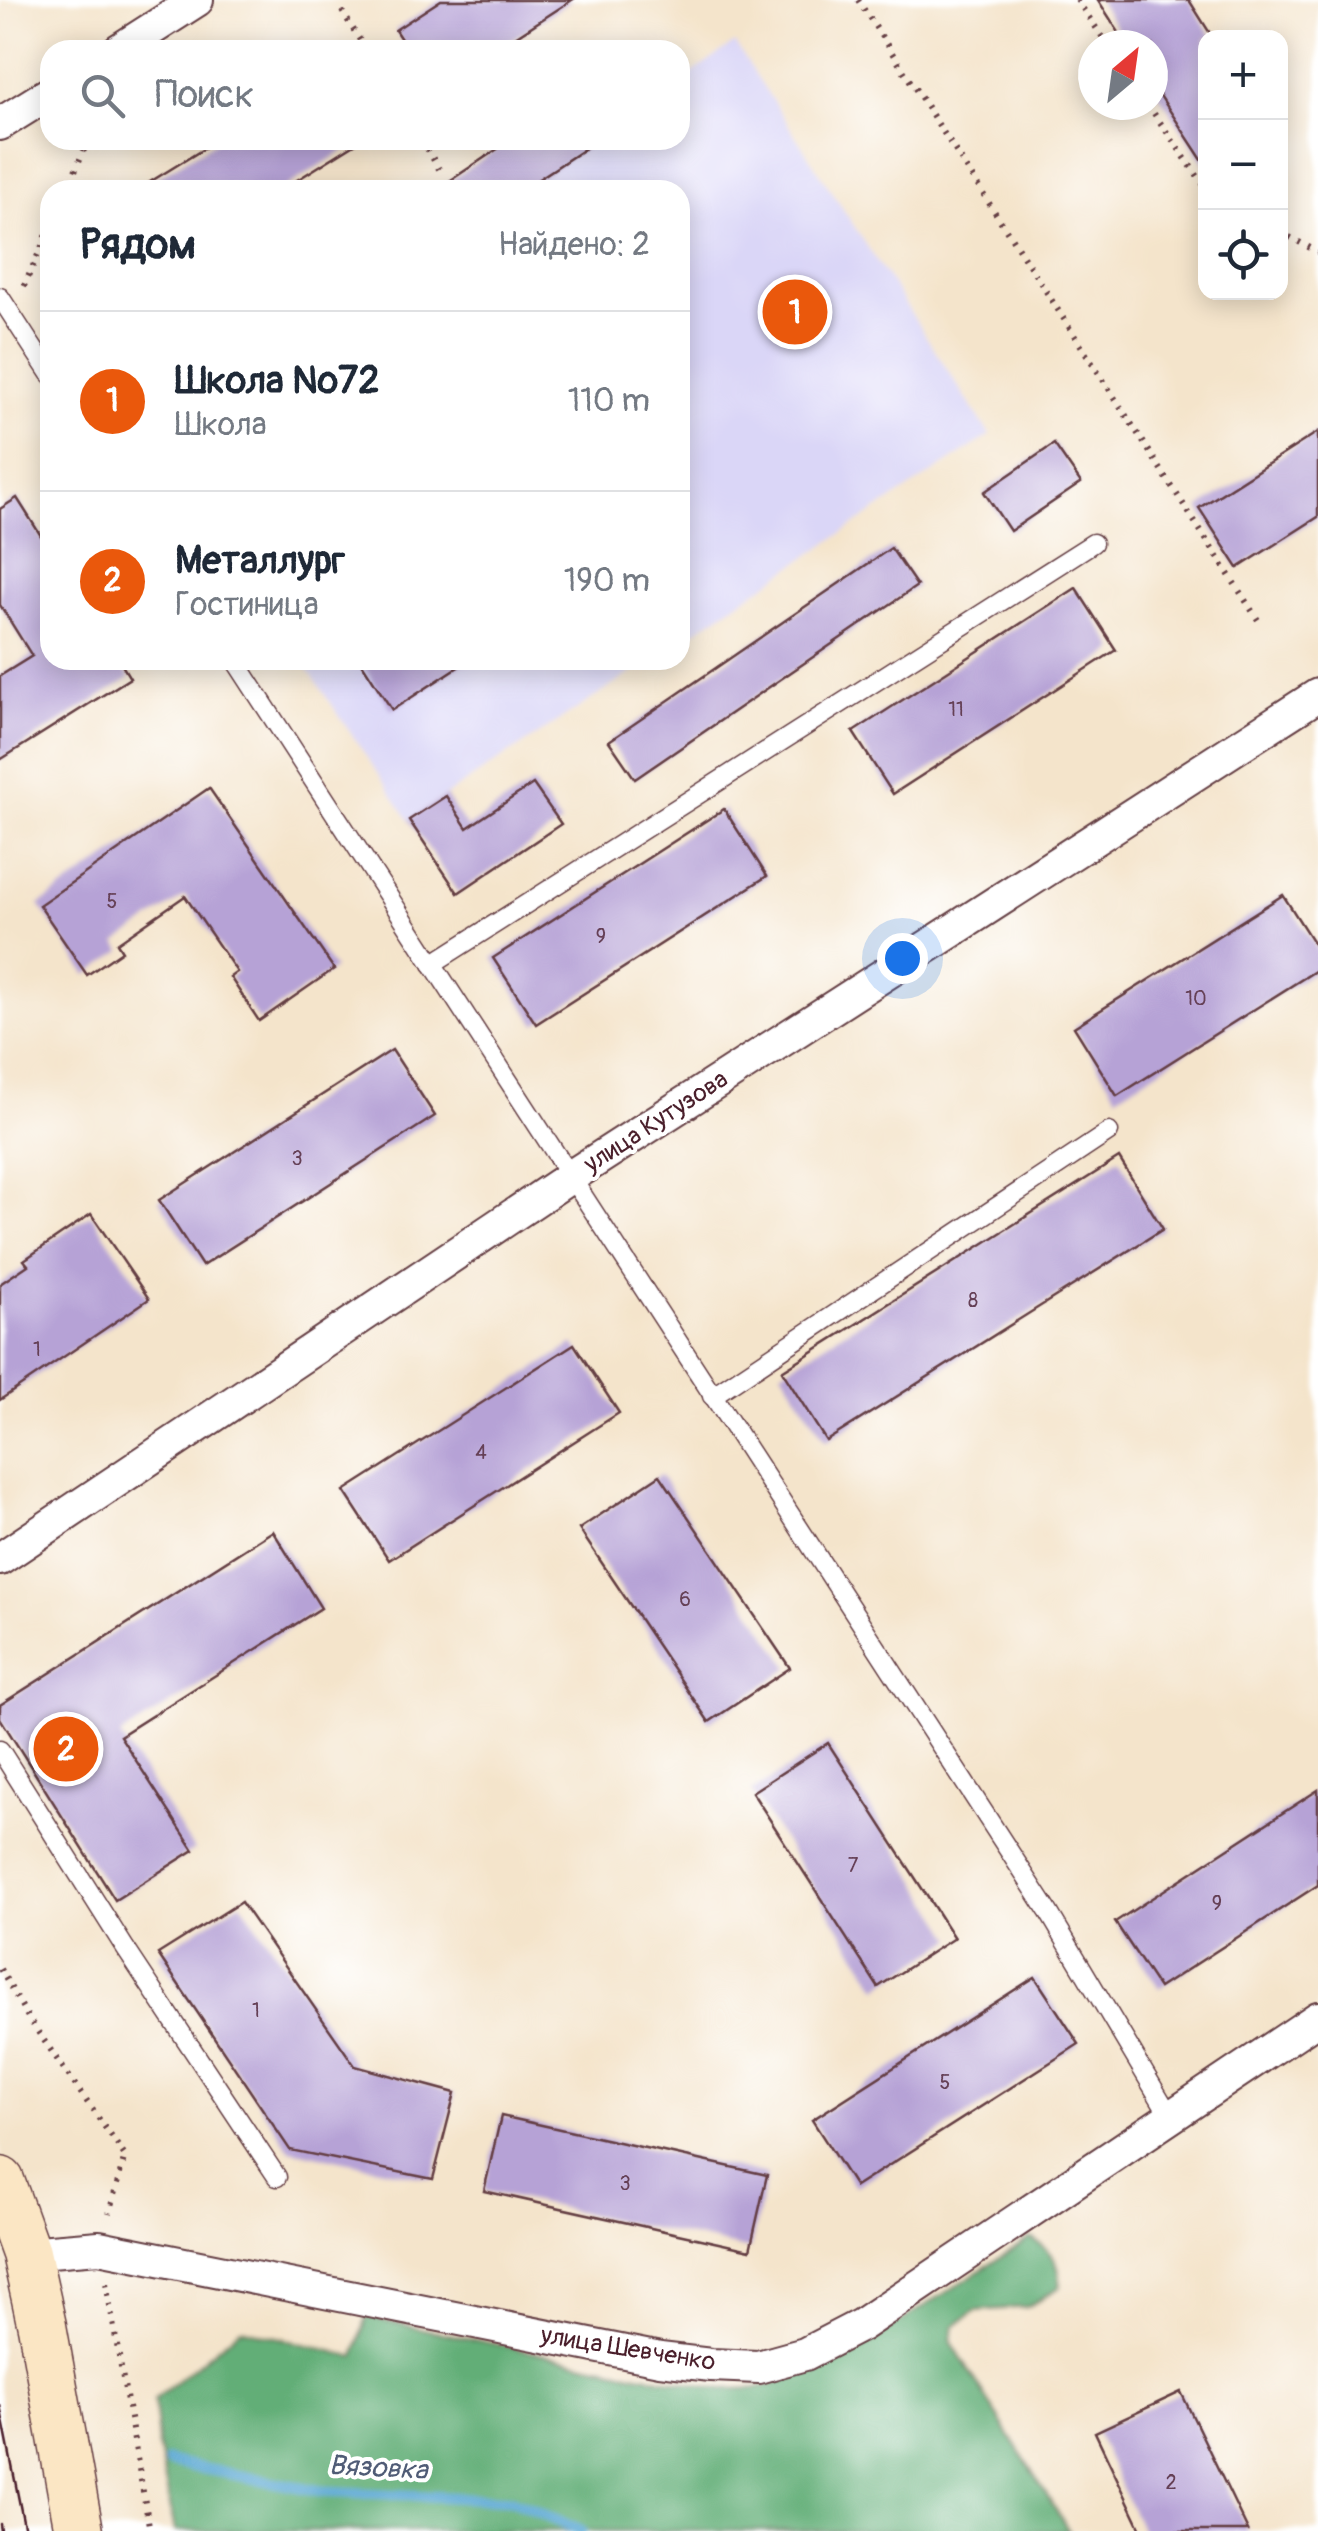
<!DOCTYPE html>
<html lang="ru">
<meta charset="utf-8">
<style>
body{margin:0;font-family:Pangolin,sans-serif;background:#f2f2f3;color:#1f2937}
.controls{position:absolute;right:30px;top:30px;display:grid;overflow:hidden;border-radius:20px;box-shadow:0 5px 25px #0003}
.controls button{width:90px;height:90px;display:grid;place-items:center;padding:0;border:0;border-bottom:2px solid #e0e1e3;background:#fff;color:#1f2937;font:50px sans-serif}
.compass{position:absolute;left:1078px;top:30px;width:90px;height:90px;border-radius:50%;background:#fff;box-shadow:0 5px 25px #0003;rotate:29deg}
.you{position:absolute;left:902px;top:958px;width:35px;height:35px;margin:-25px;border:8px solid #fff;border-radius:50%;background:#1a73e8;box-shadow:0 0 0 15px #1a73e833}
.badge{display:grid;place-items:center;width:65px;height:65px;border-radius:50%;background:#ea580c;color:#fff;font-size:32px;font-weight:700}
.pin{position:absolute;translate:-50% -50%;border:5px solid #fff;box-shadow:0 2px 10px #0006}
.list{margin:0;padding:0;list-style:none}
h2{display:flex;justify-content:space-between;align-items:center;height:130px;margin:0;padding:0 40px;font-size:42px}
h2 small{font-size:32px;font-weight:400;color:#747a83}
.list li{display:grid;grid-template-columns:65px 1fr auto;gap:30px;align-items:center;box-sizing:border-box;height:180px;padding:0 40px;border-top:2px solid #e0e1e3}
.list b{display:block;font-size:38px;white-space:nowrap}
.list p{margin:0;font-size:32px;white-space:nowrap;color:#747a83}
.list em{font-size:32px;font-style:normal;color:#747a83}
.icon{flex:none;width:55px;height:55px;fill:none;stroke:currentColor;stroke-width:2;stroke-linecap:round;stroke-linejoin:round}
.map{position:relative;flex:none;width:1318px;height:2531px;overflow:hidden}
.search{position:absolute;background:#fff;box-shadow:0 5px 25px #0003;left:40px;top:40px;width:650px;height:110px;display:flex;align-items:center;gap:25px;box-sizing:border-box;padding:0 35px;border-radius:30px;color:#747a83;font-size:38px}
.panel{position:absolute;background:#fff;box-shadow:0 5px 25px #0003;left:40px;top:180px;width:650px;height:490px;border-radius:30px}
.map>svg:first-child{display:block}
.built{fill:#dad6f7}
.forest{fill:#62ae77;stroke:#566651;stroke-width:2.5}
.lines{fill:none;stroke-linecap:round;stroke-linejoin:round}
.stream{stroke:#57a6d1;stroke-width:11}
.building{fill:#b6a2d6}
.lane-casing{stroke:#643d43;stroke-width:21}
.street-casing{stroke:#643d43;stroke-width:36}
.secondary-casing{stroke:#643d43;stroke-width:51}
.path{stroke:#643d43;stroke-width:6;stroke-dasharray:2.5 8;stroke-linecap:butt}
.lane{stroke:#fff;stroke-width:18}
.street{stroke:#fff;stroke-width:32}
.secondary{stroke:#fbe6c4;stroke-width:48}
.tram{stroke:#4a1f2b;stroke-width:2.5}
.labels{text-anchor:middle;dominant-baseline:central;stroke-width:8;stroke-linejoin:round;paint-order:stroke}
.number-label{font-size:20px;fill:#654056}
.street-label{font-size:25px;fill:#4a1f2b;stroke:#fff}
.water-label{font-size:28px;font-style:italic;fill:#505c76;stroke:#fff}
</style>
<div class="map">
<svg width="1318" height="2531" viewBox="0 0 1318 2531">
<rect width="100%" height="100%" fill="#fff"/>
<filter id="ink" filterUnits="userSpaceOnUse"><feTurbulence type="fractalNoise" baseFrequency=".01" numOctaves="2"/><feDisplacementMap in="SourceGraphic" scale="20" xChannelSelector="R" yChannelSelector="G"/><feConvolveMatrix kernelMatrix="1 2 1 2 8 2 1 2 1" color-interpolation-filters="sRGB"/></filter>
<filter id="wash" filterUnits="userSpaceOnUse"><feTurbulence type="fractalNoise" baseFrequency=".0048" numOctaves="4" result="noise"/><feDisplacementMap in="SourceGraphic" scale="40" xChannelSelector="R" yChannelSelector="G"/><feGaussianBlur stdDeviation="2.25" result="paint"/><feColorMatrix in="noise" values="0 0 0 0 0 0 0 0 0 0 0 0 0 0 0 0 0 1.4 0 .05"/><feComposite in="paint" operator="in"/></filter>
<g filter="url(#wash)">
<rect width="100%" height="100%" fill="#f4e4cb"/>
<!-- built -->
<g class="built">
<path d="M 735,43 L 990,435 L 680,641 L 680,190 L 522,190 L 596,140 L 680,140 L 680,82 Z"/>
<path d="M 302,660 L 651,660 L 409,820 Z"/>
</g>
<!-- forest -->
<path class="forest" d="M 1031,2238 C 1052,2252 1061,2262 1060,2287 L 1027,2307 L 975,2311 L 954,2327 L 951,2341 L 1069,2531 L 175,2531 L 159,2450 L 154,2400 L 241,2328 L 355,2357 L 367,2317 L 638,2374 L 722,2389 L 760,2388 L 797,2375 L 878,2336 Z"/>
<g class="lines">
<!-- stream -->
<path class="stream" d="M 168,2462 L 321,2491 L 512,2500 L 581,2531"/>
</g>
<g id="blocks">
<!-- building -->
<g class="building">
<path d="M 441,0 L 572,0 L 495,50 L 408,50 L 395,30 Z"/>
<path d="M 1098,0 L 1189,0 L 1213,38 L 1206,38 L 1206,166 L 1153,85 L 1153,45 L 1127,45 Z"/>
<path d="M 218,140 L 361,140 L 281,190 L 137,190 Z"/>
<path d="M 511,140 L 587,140 L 590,145 L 522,190 L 436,190 Z"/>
<path d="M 1318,432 L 1318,517 L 1238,568 L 1199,508 Z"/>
<path d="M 1054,444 L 1081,483 L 1010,531 L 984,492 Z"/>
<path d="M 17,498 L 50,550 L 50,660 L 119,660 L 130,678 L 0,760 L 0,676 L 32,656 L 0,605 L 0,509 Z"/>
<path d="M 891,548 L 917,586 L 635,779 L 609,741 Z"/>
<path d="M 1076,588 L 1116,650 L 893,794 L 853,732 Z"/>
<path d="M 360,660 L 469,660 L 392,710 Z"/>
<path d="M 533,784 L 561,824 L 458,893 L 409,820 L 446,796 L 467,828 Z"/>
<path d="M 209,788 L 334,969 L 259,1021 L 230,977 L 237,972 L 185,896 L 117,943 L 122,951 L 87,975 L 39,905 Z"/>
<path d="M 724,809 L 767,876 L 536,1024 L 493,958 Z"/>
<path d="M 1283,895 L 1318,950 L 1318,969 L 1117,1096 L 1074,1027 Z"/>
<path d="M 392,1050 L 435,1116 L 202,1266 L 159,1200 Z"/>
<path d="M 1119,1158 L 1163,1229 L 826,1441 L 782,1371 Z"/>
<path d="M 91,1214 L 149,1299 L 0,1400 L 0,1284 L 28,1265 L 24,1260 Z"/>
<path d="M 574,1344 L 619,1413 L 389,1560 L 344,1491 Z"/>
<path d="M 660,1475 L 790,1668 L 709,1722 L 579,1529 Z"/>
<path d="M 273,1531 L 321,1608 L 120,1736 L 194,1850 L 115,1900 L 0,1718 L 0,1705 Z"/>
<path d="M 828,1743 L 954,1938 L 878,1987 L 752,1792 Z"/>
<path d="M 1318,1790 L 1318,1885 L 1159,1988 L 1115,1922 Z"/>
<path d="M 241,1902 L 355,2066 L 455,2093 L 433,2179 L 290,2150 L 158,1954 Z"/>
<path d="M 1035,1977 L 1079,2044 L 855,2187 L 812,2120 Z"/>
<path d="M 501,2116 L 767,2175 L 750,2250 L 484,2191 Z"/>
<path d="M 1181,2392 L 1248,2531 L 1142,2531 L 1095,2432 Z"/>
</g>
</g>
</g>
<g filter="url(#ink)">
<use href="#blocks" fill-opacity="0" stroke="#643d43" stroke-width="2.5"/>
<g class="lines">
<defs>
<g id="lane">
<path d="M 0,297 L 50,374"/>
<path d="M 235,660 L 1048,1911 L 1170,2116"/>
<path d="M 432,964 L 1093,543"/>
<path d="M 712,1396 L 1109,1132"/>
<path d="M 0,1750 L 125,1948 L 277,2177"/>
</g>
<g id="street">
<path d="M 119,50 L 197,0"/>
<path d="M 0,124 L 50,93"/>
<path d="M 0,1559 L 570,1177 L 1318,695"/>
<path d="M 26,2253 L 99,2247 L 660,2359 L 711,2365 L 758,2367 L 805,2354 L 861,2325 L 1318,2018"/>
</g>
<path id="secondary" d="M 0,2181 L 26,2253 L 42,2326 L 79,2531"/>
</defs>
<!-- lane casing -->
<use href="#lane" class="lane-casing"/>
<!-- street casing -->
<use href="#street" class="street-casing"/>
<!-- secondary casing -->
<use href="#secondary" class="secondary-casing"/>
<!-- path -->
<g class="path">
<path d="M 858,0 L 1260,623"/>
<path d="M 1077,0 L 1108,45"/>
<path d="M 342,11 L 366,50"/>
<path d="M 1148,105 L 1206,188"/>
<path d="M 422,140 L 439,169"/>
<path d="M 67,190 L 88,140"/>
<path d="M 1280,232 L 1318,252"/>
<path d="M 24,286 L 50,228"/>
<path d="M 0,1969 L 29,2019 L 125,2156 L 109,2213"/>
<path d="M 106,2283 L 150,2531"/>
</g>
<!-- lane -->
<use href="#lane" class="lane"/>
<!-- street -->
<use href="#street" class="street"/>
<!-- secondary -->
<use href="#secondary" class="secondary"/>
<!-- tram -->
<g class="tram">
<path d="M 0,2405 L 25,2531"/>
<path d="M 0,2524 L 1,2531"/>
</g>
</g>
</g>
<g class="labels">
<!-- number labels -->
<g class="number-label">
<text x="956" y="709">11</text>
<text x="112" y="901">5</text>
<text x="601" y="936">9</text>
<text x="1196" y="998">10</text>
<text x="297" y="1158">3</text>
<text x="973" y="1300">8</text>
<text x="37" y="1349">1</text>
<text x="481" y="1452">4</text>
<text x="685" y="1599">6</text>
<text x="853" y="1865">7</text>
<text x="1217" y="1903">9</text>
<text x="256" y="2010">1</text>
<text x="945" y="2082">5</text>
<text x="625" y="2183">3</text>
<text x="1171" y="2482">2</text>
</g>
<!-- street labels -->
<g class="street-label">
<text transform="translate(656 1122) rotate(-33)">улица Кутузова</text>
<text transform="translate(628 2349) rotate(9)">улица Шевченко</text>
</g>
<!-- water labels -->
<g class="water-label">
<text transform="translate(378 2468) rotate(3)">Вязовка</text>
</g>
</g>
</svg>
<div class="controls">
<button>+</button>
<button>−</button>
<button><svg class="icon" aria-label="locate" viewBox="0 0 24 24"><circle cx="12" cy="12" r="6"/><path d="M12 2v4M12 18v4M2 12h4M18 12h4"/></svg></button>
</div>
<svg class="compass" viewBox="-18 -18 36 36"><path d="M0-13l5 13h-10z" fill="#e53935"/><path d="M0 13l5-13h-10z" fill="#747a83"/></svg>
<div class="you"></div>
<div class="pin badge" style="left:795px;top:312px">1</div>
<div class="pin badge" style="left:66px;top:1749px">2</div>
<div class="search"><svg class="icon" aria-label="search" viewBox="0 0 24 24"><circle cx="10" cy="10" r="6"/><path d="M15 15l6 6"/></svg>Поиск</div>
<section class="panel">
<h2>Рядом<small>Найдено: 2</small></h2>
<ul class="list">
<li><span class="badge">1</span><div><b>Школа №72</b><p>Школа</p></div><em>110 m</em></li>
<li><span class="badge">2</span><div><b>Металлург</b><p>Гостиница</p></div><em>190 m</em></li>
</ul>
</section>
</div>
